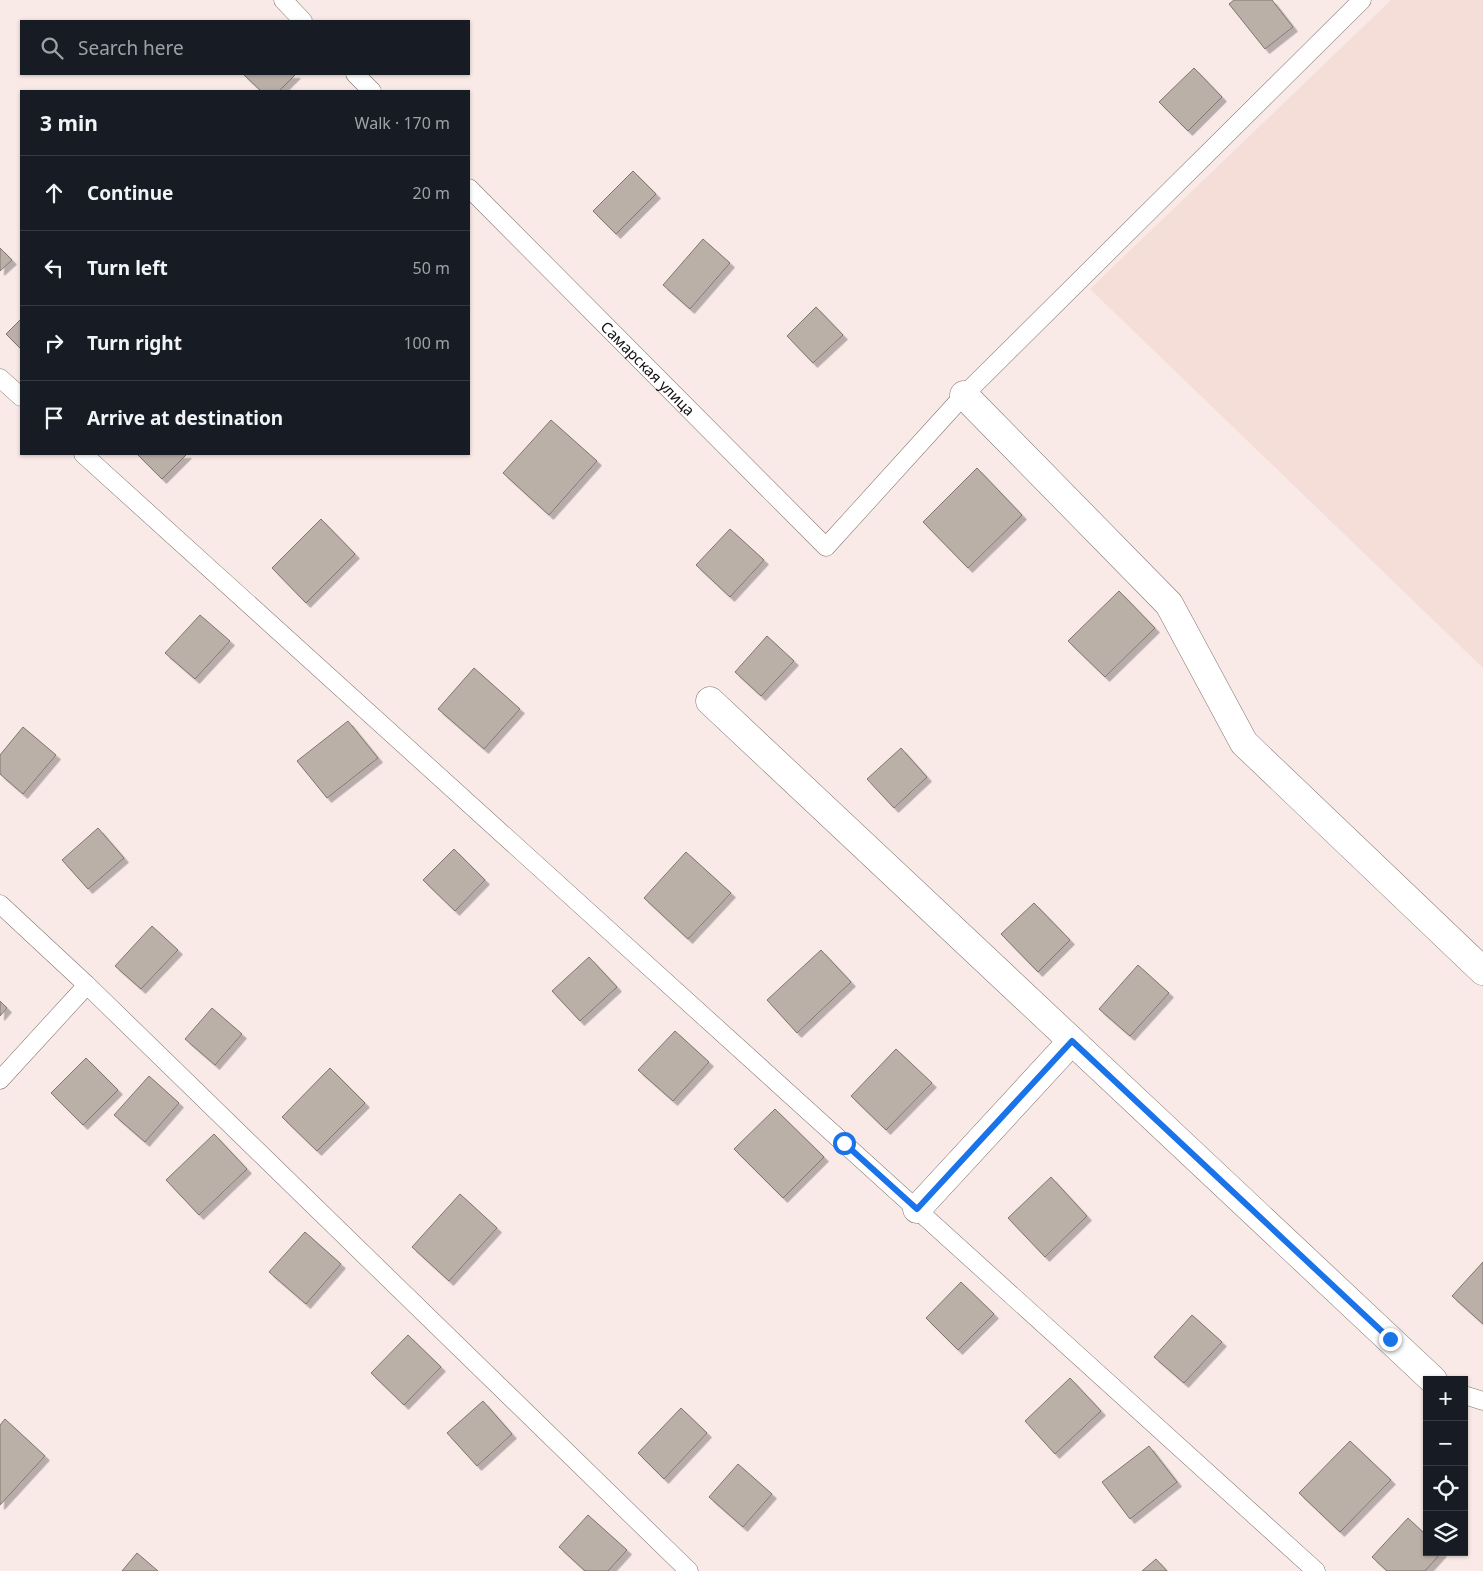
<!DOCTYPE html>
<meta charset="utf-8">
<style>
body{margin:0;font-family:"Noto Sans",sans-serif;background:#242831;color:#f1f3f6}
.controls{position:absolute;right:15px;bottom:15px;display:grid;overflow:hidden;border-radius:0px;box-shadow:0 1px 4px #0004}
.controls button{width:45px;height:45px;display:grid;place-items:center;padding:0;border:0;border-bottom:1px solid #363941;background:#171b24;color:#f1f3f6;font:25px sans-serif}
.stop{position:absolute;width:15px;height:15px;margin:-11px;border:4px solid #1a73e8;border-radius:50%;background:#fff}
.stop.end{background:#1a73e8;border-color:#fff;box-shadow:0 1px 5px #0008}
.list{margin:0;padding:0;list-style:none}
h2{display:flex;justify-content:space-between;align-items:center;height:65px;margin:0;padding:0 20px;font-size:21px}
h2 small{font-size:16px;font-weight:400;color:#9ea1a6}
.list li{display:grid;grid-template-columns:32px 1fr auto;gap:15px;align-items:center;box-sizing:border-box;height:75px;padding:0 20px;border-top:1px solid #363941}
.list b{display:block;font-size:19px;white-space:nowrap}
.list em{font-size:16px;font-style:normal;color:#9ea1a6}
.icon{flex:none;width:28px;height:28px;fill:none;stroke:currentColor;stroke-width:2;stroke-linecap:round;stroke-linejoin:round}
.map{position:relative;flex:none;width:1483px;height:1571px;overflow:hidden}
.search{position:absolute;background:#171b24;box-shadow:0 1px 4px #0004;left:20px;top:20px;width:450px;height:55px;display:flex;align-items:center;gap:12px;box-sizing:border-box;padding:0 18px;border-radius:0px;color:#9ea1a6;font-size:19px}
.panel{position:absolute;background:#171b24;box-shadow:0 1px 4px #0004;left:20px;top:90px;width:450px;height:365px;border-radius:0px}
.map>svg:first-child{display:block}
.built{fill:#f5ddd8}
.building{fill:#bbb0a8;stroke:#80766e;filter:url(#shadow)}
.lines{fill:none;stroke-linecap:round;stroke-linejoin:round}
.lane-casing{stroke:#807370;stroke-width:19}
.street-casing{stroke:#807370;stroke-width:29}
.lane{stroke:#fff;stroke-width:18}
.street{stroke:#fff;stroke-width:28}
.route{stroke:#1a73e8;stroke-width:6}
.labels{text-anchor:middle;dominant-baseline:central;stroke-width:4;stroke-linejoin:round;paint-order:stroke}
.street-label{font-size:15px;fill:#15100f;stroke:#f9eae7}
</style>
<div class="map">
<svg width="1483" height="1571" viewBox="0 0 1483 1571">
<defs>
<filter id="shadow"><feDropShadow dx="4.5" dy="4.5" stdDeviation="0" flood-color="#0004"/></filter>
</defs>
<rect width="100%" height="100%" fill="#f9eae7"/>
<!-- built -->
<path class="built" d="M 1391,0 L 1483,0 L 1483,668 L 1090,289 Z"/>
<!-- building -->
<g class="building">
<path d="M 1234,0 L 1272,0 L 1293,27 L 1265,49 L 1229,4 Z"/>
<path d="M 1194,68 L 1222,97 L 1188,131 L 1159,102 Z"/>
<path d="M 243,74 L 296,74 L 279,91 L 261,91 Z"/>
<path d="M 633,171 L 656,194 L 616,234 L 593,211 Z"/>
<path d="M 703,239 L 730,263 L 690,309 L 663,285 Z"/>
<path d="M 0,248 L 12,260 L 0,271 Z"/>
<path d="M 816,307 L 843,335 L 813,363 L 787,336 Z"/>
<path d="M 21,319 L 21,349 L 6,334 Z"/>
<path d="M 551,420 L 597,461 L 549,515 L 503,473 Z"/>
<path d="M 137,454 L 187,454 L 162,479 Z"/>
<path d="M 977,468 L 1022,515 L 968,568 L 923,522 Z"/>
<path d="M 321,519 L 355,554 L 306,603 L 272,568 Z"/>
<path d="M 730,529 L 764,560 L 730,597 L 696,565 Z"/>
<path d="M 1119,591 L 1155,628 L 1105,677 L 1068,641 Z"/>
<path d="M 200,615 L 230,641 L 195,679 L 165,653 Z"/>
<path d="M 767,636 L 794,661 L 761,696 L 735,672 Z"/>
<path d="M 474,668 L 520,709 L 484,749 L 438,709 Z"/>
<path d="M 348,721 L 378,758 L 327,798 L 297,761 Z"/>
<path d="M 23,727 L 56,755 L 23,794 L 0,774 L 0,755 Z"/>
<path d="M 901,748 L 927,777 L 894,808 L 867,779 Z"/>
<path d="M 98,828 L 124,858 L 88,889 L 62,860 Z"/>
<path d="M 454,849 L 485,880 L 455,911 L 423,880 Z"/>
<path d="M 686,852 L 731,893 L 688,939 L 644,898 Z"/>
<path d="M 1034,903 L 1070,940 L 1038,972 L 1001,934 Z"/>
<path d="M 152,926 L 178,950 L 141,989 L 115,966 Z"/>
<path d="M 821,950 L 851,982 L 797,1033 L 767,1000 Z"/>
<path d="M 589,957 L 617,987 L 580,1021 L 552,991 Z"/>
<path d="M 1138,965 L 1169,993 L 1130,1036 L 1099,1009 Z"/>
<path d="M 0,1001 L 7,1008 L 0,1016 Z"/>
<path d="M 212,1008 L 242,1034 L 215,1065 L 185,1039 Z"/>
<path d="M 675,1031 L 709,1062 L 673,1101 L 638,1070 Z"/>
<path d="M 896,1049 L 932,1083 L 886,1130 L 851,1096 Z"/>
<path d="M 86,1058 L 118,1090 L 83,1125 L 51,1093 Z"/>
<path d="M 330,1068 L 365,1103 L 317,1151 L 282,1117 Z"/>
<path d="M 149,1076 L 179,1103 L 145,1142 L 114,1115 Z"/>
<path d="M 775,1109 L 824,1157 L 783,1198 L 734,1149 Z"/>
<path d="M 214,1134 L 247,1169 L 199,1215 L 166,1180 Z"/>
<path d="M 1051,1177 L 1087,1216 L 1045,1257 L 1008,1218 Z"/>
<path d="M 460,1194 L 497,1228 L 449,1281 L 412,1247 Z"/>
<path d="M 305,1232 L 341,1264 L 306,1304 L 269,1272 Z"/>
<path d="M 1483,1262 L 1483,1324 L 1452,1296 Z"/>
<path d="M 961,1282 L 994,1314 L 958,1350 L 926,1318 Z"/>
<path d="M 1192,1315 L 1222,1342 L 1184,1383 L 1154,1357 Z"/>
<path d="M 408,1335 L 441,1367 L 404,1405 L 371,1373 Z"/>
<path d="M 1070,1378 L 1101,1411 L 1055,1454 L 1025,1421 Z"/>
<path d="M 483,1401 L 512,1434 L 477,1466 L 447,1433 Z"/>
<path d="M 681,1408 L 707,1433 L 664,1479 L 638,1453 Z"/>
<path d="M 5,1419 L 45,1456 L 0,1505 L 0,1425 Z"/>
<path d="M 1350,1441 L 1391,1480 L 1340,1532 L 1299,1493 Z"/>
<path d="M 1149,1446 L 1177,1482 L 1130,1519 L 1102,1482 Z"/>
<path d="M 738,1464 L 772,1494 L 743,1527 L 709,1497 Z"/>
<path d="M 588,1515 L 627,1550 L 608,1571 L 585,1571 L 559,1547 Z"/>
<path d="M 1408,1518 L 1427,1536 L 1427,1552 L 1442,1552 L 1425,1571 L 1387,1571 L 1372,1557 Z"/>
<path d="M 137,1553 L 158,1571 L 122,1571 Z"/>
<path d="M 1156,1559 L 1167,1571 L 1142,1571 Z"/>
</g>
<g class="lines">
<defs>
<g id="lane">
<path d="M 283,0 L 303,21"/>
<path d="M 355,74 L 372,91"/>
<path id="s1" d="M 469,188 L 826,547 L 964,395 L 1362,0"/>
<path d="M 0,378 L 21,397"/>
<path d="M 83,454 L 1316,1571"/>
<path d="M 0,904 L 87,985 L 689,1571"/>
<path d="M 0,1080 L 87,985"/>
<path d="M 1464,1395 L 1483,1401"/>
</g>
<g id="street">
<path d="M 964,395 L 1169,604 L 1244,743 L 1483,971"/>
<path d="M 710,701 L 1433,1380"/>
<path d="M 917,1209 L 1072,1041"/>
</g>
</defs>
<!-- lane casing -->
<use href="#lane" class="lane-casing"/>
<!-- street casing -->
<use href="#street" class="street-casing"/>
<!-- lane -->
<use href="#lane" class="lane"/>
<!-- street -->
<use href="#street" class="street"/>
</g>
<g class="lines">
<!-- route -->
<path class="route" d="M 844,1143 L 917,1209 L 1072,1041 L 1390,1339"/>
</g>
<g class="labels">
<!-- street labels -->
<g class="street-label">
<text stroke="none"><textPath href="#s1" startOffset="254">Самарская улица</textPath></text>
</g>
</g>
</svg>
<div class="controls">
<button>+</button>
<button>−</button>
<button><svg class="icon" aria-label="locate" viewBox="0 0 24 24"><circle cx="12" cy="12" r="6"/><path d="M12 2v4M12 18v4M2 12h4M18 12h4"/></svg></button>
<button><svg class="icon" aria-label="layers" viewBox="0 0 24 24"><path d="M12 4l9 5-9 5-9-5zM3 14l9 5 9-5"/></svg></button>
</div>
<div class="stop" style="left:844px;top:1143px"></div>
<div class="stop end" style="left:1390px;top:1339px"></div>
<div class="search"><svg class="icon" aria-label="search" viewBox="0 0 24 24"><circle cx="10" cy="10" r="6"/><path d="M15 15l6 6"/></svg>Search here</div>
<section class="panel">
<h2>3 min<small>Walk · 170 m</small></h2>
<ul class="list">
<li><svg class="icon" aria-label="ahead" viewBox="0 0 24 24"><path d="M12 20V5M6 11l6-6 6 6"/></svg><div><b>Continue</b></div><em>20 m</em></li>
<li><svg class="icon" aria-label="left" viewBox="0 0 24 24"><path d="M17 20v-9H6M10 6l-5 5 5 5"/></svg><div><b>Turn left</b></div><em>50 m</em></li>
<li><svg class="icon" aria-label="right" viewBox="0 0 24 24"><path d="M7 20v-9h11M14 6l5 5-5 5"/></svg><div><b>Turn right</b></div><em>100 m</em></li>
<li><svg class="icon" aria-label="arrive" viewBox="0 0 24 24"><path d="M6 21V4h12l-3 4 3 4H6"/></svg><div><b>Arrive at destination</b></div></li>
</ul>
</section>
</div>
